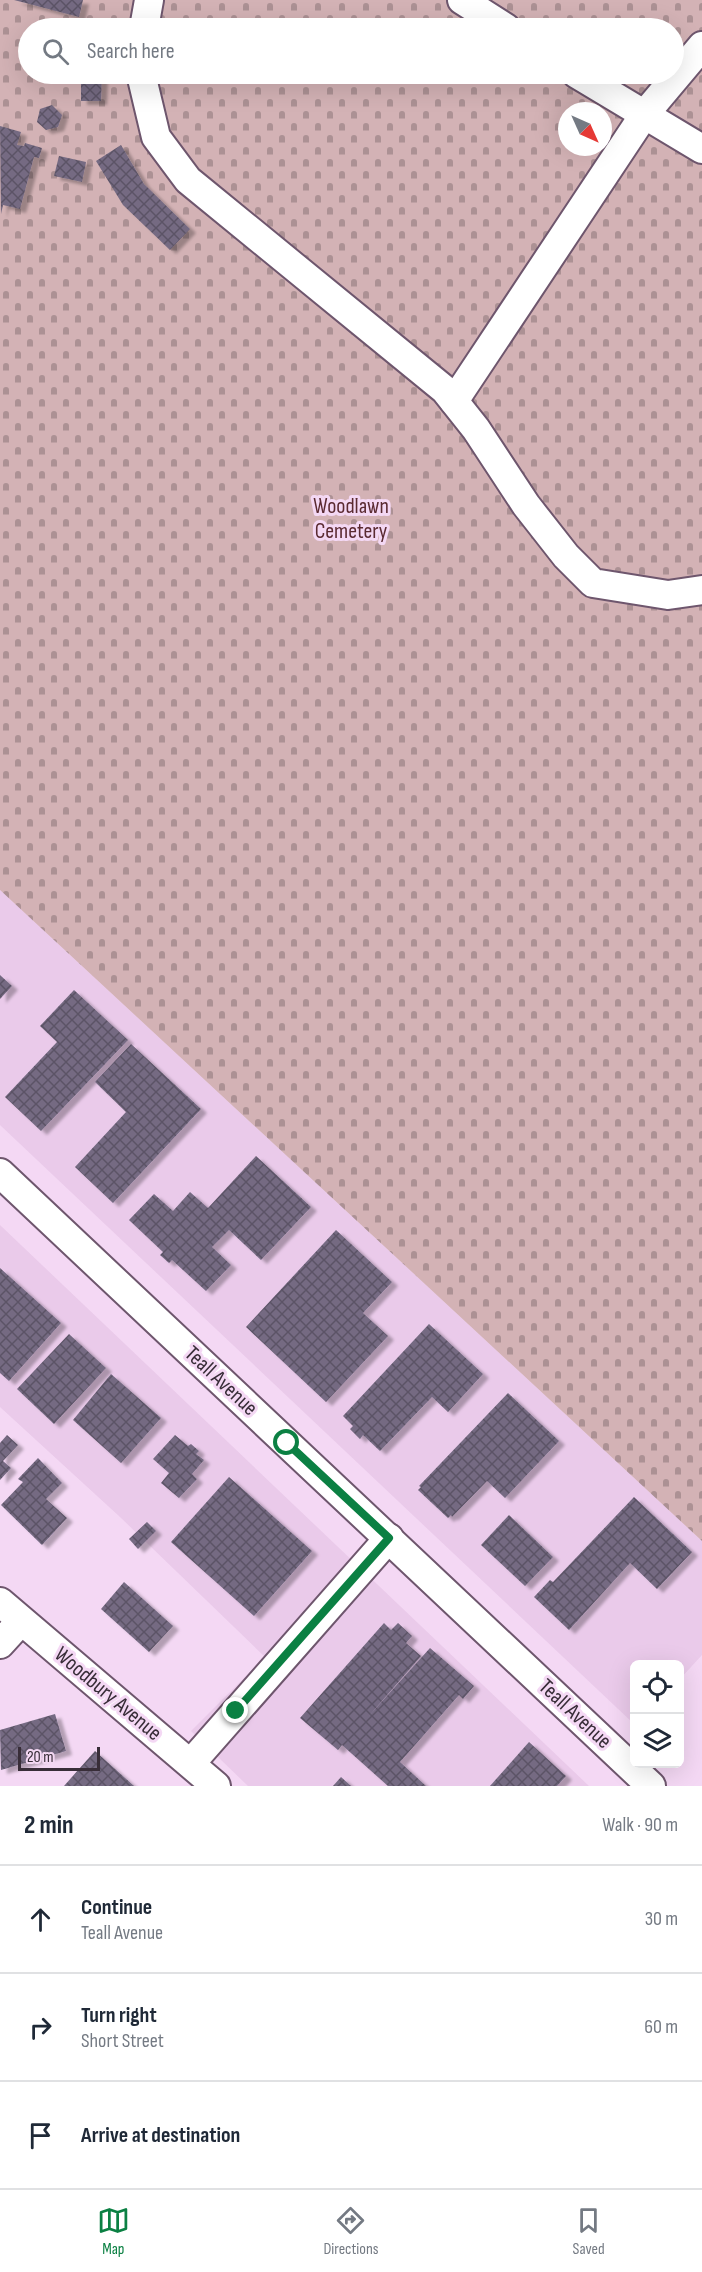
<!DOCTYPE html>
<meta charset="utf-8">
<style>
body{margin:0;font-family:"Sofia Sans Condensed",sans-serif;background:#f2f2f3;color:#1f2937}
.controls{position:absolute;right:18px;bottom:18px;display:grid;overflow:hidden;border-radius:9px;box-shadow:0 6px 24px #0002}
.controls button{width:54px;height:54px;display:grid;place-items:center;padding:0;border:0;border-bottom:2px solid #e0e1e3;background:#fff;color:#1f2937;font:30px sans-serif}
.compass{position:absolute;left:558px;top:102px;width:54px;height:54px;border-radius:50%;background:#fff;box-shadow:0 6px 24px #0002;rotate:135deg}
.scale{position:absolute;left:18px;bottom:15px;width:82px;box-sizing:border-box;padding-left:6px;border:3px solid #382d38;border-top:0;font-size:16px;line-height:21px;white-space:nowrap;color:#382d38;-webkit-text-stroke:4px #f4d8f4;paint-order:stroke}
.stop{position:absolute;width:18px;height:18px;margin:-14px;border:4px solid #0b8043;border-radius:50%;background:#fff}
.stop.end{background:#0b8043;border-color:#fff;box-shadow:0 2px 6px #0008}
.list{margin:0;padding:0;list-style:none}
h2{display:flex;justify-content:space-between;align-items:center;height:78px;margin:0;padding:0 24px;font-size:26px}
h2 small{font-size:20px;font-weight:400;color:#747a83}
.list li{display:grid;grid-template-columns:39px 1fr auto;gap:18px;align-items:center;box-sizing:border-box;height:108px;padding:0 24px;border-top:2px solid #e0e1e3}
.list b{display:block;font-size:22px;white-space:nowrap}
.list p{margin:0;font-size:20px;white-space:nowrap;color:#747a83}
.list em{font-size:20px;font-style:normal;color:#747a83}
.icon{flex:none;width:33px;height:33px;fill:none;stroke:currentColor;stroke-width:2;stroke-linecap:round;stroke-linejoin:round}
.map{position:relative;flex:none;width:702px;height:1786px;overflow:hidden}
.search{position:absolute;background:#fff;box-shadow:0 6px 24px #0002;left:18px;right:18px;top:18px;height:66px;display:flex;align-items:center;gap:15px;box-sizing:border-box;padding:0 21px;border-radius:33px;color:#747a83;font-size:22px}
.sheet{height:402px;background:#fff}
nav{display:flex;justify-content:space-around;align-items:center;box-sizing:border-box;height:84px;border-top:2px solid #e0e1e3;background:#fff;font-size:16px;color:#747a83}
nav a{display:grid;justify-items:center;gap:3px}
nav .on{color:#0b8043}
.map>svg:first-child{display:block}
.built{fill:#eacaea}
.cemetery{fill:url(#cemetery-stones);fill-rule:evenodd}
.building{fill:url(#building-cross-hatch);filter:url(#shadow)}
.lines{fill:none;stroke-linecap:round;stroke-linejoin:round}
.minor-casing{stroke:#6e566d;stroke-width:32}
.minor{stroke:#fff;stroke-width:28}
.route{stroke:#0b8043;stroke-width:8}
.labels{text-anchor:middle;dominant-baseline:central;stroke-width:6;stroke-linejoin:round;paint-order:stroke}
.park-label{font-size:22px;fill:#5a2a31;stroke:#f4d8f4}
.street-label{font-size:22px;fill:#382d38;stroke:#f4d8f4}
</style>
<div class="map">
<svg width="702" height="1786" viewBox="0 0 702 1786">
<defs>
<pattern id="cemetery-stones" width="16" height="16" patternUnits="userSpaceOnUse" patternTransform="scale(1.5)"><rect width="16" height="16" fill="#d3b2b5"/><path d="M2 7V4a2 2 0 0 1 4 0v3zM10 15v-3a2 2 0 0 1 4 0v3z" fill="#ac9194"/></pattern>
<pattern id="building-cross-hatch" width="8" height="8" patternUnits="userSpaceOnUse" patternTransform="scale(1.5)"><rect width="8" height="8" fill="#746a82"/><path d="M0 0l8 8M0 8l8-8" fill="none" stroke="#5b5366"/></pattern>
<filter id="shadow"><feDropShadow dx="6" dy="4" stdDeviation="1.5" flood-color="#0004"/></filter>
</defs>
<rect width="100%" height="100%" fill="#f4d8f4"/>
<!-- built -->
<g class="built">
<path d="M 0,890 L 702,1541 L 702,1655 L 680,1679 L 680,1664 L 634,1664 L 634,1724 L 0,1125 Z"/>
<path d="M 0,1225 L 589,1786 L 248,1786 L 191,1731 L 265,1657 L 120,1517 L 0,1407 Z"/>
</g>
<!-- cemetery -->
<path class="cemetery" d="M 0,0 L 702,0 L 702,1541 L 0,890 ZM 28,28 L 674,28 L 674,74 L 28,74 ZM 567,111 L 603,111 L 603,147 L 567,147 Z"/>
<!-- building -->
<g class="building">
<path d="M 14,0 L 83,0 L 79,17 Z"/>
<path d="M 81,74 L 102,74 L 101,101 L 81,101 Z"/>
<path d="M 52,105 L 62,115 L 58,127 L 46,130 L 37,122 L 40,109 Z"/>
<path d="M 0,126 L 21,132 L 17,145 L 24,146 L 25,143 L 42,148 L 39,158 L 34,157 L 20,209 L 3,205 L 1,214 Z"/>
<path d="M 121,145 L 144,184 L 190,229 L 170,250 L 123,205 L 96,161 Z"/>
<path d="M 59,156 L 86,162 L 82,182 L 54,176 Z"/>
<path d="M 0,975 L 12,986 L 0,999 Z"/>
<path d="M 74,990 L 128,1040 L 41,1131 L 5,1097 L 57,1042 L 40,1026 Z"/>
<path d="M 131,1044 L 201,1109 L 113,1203 L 75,1167 L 126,1112 L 95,1082 Z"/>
<path d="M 256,1156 L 311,1207 L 261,1260 L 229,1230 L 212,1247 L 231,1265 L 206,1291 L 172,1260 L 169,1263 L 160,1255 L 163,1252 L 129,1220 L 154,1194 L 173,1211 L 190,1192 L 208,1208 Z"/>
<path d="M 336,1230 L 392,1282 L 363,1313 L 388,1336 L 326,1402 L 246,1327 Z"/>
<path d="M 0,1268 L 61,1323 L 9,1381 L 0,1373 Z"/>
<path d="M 429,1324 L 483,1374 L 448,1412 L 432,1397 L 380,1451 L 363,1435 L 360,1439 L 350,1429 L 353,1426 L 343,1416 Z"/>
<path d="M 69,1334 L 106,1368 L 54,1424 L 17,1389 Z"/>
<path d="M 111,1374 L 161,1418 L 121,1463 L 73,1420 Z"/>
<path d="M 508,1393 L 559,1441 L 505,1498 L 487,1481 L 452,1517 L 451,1515 L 448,1518 L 418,1490 L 421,1487 L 419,1486 Z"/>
<path d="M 7,1435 L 18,1445 L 3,1461 L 11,1468 L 0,1480 L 0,1443 Z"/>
<path d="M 175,1435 L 188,1446 L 191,1444 L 199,1451 L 196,1454 L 204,1460 L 192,1474 L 197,1479 L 179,1498 L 161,1483 L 169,1473 L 153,1459 Z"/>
<path d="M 38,1458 L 62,1483 L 46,1499 L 67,1518 L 42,1545 L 1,1505 L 23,1482 L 18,1479 Z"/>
<path d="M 229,1477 L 312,1551 L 254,1616 L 171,1542 Z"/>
<path d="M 634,1497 L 692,1552 L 657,1589 L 630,1563 L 569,1630 L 534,1597 L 550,1580 L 553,1582 Z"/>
<path d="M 509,1515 L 553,1557 L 525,1586 L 481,1545 Z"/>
<path d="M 147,1522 L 156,1531 L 138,1549 L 129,1539 Z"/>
<path d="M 124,1582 L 173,1626 L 149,1652 L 101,1609 Z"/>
<path d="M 384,1623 L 391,1630 L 398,1623 L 412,1636 L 406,1643 L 421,1656 L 368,1717 L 430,1648 L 474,1686 L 463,1699 L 459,1695 L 400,1762 L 426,1786 L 388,1786 L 342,1745 L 338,1750 L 300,1718 Z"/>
<path d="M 55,1714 L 66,1751 L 1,1770 L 0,1730 Z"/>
<path d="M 529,1742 L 566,1776 L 557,1786 L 490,1786 Z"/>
<path d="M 95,1751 L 134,1786 L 64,1786 Z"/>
<path d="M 341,1777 L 351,1786 L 333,1786 Z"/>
</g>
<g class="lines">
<defs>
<g id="minor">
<path d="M 462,0 L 506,28"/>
<path d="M 144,28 L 149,0"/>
<path d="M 141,74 L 156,137 L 188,180 L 445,390 L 476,429 L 526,505 L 566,556 L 593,583 L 668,595 L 702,590"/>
<path d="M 577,74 L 702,149"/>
<path d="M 454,401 L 644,115 L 702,46"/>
<path d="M 0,1173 L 651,1786"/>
<path d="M 0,1602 L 216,1786"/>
<path d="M 0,1644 L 21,1621"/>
<path d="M 191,1763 L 389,1538"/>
</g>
</defs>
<!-- minor casing -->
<use href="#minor" class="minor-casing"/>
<!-- minor -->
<use href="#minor" class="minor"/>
</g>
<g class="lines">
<!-- route -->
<path class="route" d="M 236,1711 L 389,1538 L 287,1443"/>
</g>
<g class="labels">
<!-- park labels -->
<g class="park-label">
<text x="351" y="506">Woodlawn<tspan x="351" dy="25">Cemetery</tspan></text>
</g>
<!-- street labels -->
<g class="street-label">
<text transform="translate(221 1381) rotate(43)">Teall Avenue</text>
<text transform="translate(108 1694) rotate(40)">Woodbury Avenue</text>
<text transform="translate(575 1714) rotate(43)">Teall Avenue</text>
</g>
</g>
</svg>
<div class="controls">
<button><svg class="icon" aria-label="locate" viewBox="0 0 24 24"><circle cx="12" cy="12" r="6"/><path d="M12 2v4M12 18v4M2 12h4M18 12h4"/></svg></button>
<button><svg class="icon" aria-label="layers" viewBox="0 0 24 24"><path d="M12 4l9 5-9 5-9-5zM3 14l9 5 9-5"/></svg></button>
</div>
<svg class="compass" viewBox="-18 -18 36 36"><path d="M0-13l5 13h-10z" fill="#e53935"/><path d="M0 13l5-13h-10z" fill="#747a83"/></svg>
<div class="scale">20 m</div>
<div class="stop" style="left:287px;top:1443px"></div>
<div class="stop end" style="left:236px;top:1711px"></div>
<div class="search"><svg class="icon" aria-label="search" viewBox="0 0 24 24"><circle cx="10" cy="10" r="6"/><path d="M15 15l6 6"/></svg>Search here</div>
</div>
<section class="sheet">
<h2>2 min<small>Walk · 90 m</small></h2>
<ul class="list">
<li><svg class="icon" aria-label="ahead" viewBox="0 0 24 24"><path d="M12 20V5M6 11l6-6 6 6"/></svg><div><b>Continue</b><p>Teall Avenue</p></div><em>30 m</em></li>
<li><svg class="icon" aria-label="right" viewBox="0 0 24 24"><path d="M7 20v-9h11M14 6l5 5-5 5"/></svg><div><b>Turn right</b><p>Short Street</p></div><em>60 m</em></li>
<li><svg class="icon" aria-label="arrive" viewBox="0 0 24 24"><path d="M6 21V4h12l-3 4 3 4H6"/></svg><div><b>Arrive at destination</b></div></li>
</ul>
</section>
<nav>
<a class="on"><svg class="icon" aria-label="map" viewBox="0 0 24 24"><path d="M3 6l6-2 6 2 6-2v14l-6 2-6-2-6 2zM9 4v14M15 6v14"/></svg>Map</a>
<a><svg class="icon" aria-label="directions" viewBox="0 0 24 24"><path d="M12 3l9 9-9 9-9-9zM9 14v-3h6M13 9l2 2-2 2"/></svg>Directions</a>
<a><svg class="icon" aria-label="saved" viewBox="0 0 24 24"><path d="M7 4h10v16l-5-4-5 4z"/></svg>Saved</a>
</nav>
